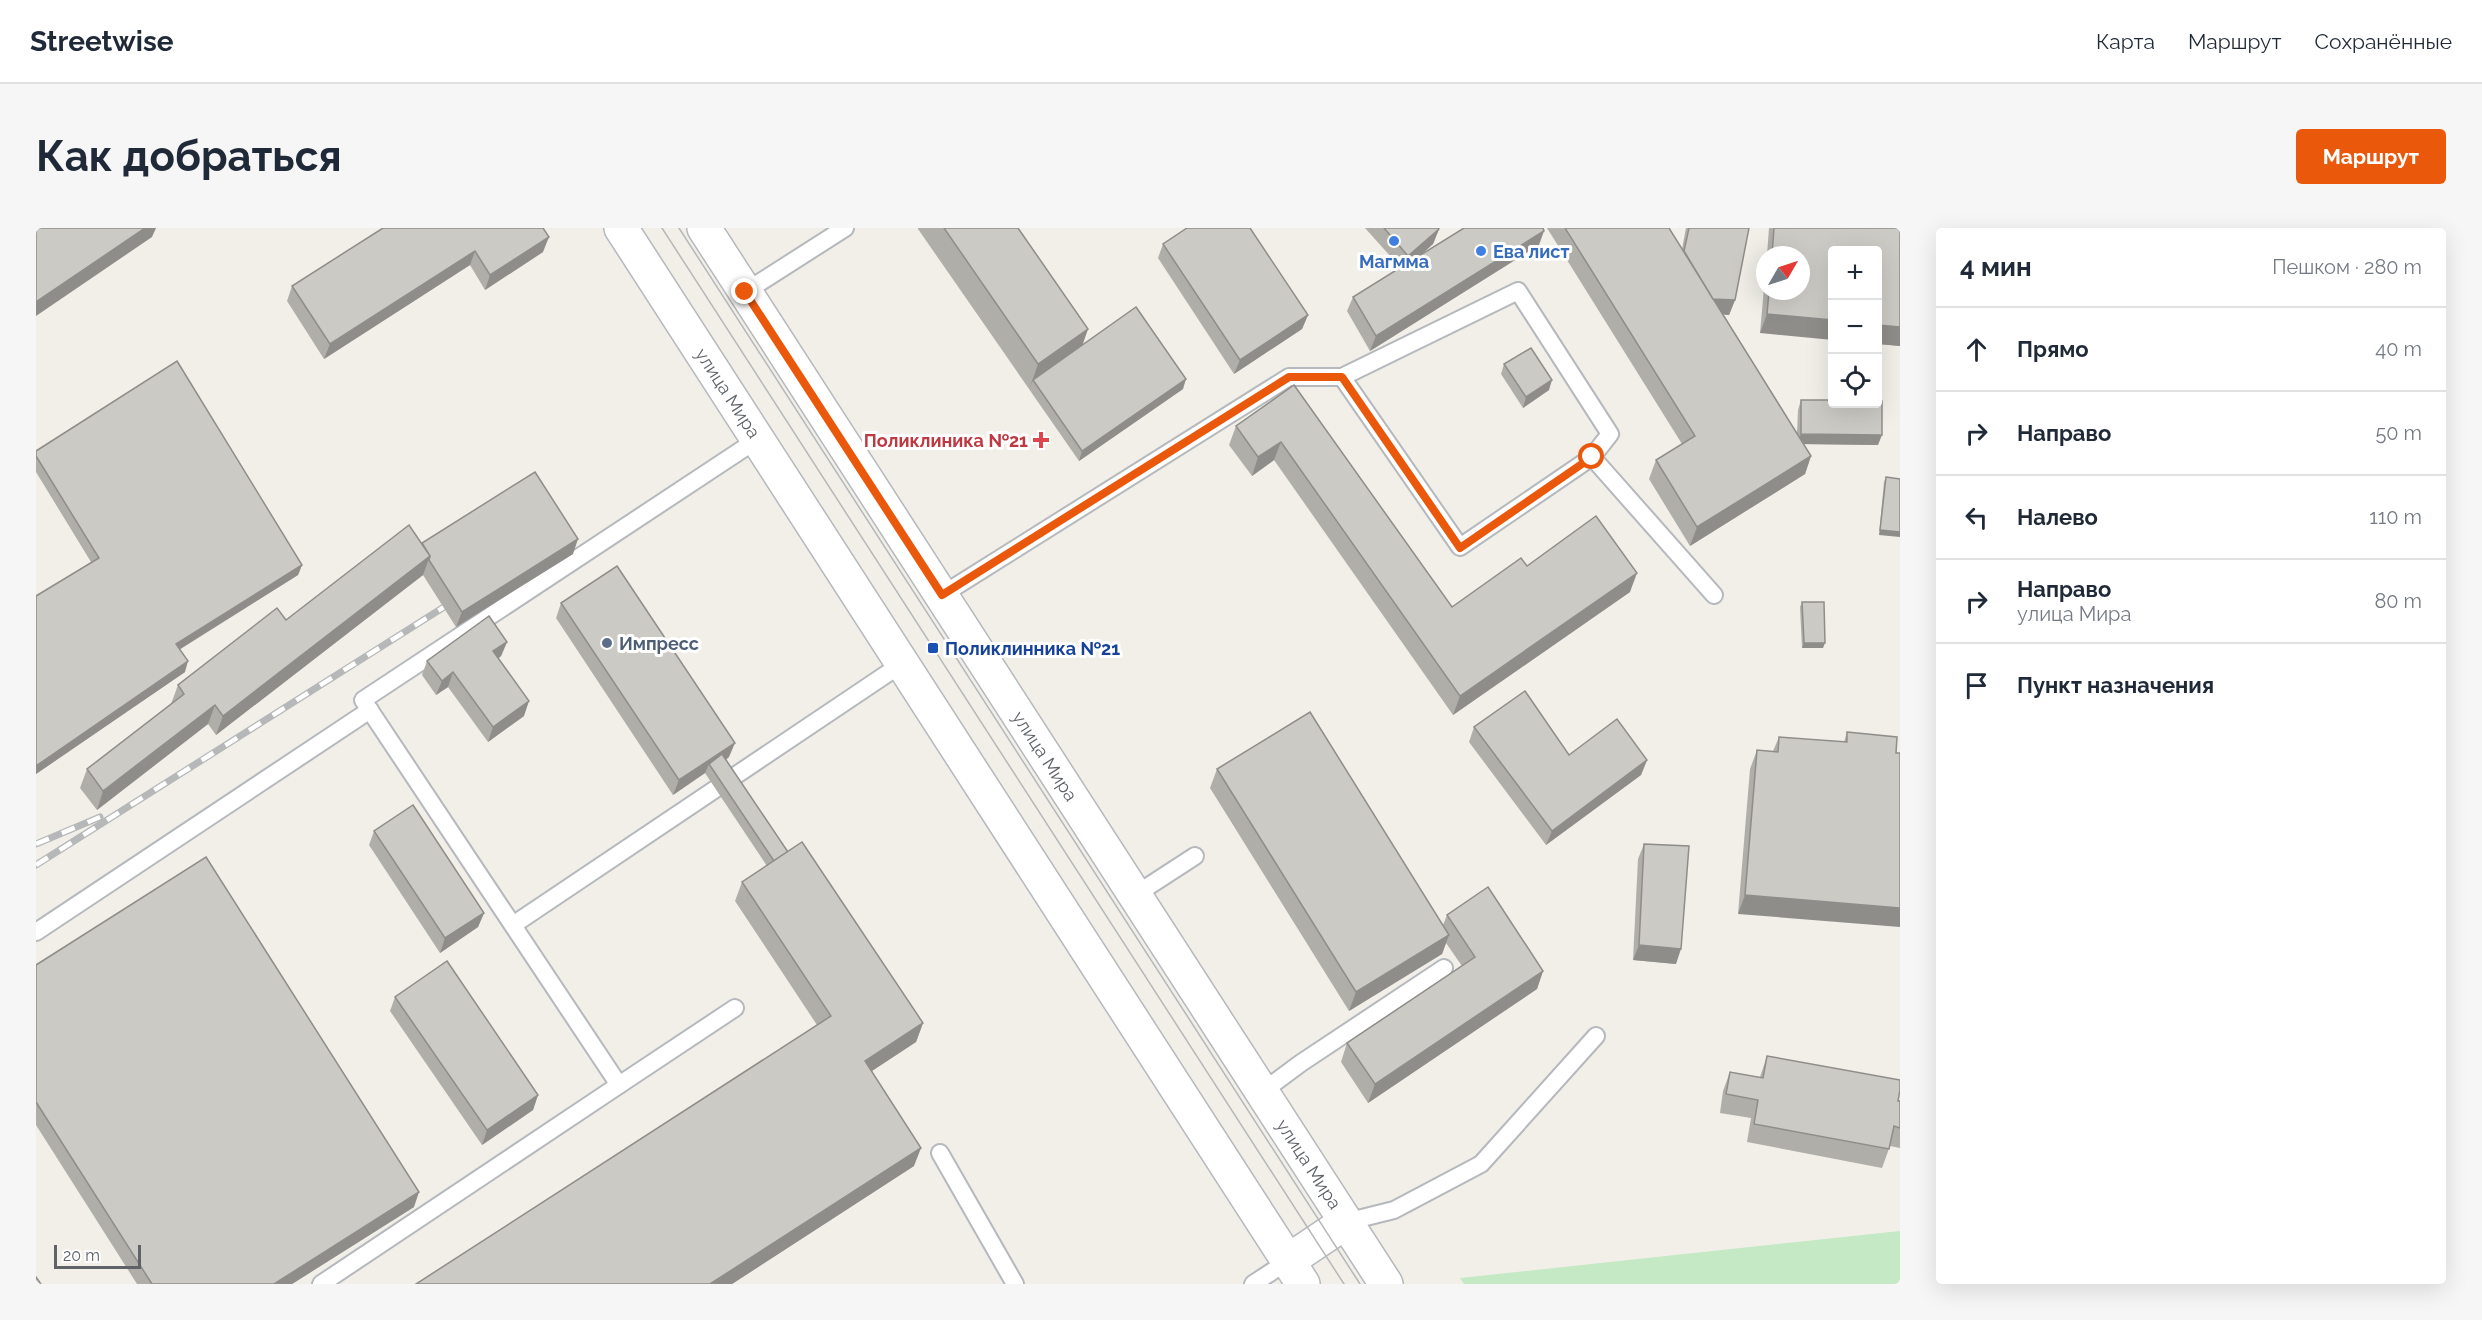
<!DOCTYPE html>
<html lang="ru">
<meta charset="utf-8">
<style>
body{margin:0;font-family:Raleway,sans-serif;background:#f6f6f7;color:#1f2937}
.controls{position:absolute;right:18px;top:18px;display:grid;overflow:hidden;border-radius:6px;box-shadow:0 6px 24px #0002}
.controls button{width:54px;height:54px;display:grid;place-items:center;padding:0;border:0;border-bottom:2px solid #e0e1e3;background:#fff;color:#1f2937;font:30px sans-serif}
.compass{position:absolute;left:1720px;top:18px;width:54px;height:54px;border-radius:50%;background:#fff;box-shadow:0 6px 24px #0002;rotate:51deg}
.scale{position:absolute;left:18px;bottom:15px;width:87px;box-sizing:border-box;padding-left:6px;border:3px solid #5f6368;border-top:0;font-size:16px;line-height:21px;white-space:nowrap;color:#5f6368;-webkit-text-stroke:4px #fff;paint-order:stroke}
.stop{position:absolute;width:18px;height:18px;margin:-14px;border:4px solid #ea580c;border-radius:50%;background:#fff}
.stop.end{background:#ea580c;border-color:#fff;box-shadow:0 2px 6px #0008}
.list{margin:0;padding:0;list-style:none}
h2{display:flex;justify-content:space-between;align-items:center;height:78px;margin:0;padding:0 24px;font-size:26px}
h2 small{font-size:20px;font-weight:400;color:#747a83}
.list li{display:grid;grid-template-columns:39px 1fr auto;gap:18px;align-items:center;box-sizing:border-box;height:84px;padding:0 24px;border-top:2px solid #e0e1e3}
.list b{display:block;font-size:22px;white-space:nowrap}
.list p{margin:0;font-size:20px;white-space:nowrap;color:#747a83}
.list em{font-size:20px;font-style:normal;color:#747a83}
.icon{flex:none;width:33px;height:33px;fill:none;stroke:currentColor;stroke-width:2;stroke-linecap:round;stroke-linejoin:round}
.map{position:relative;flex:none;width:1864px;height:1056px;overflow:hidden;border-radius:6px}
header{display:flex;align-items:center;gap:36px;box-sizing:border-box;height:84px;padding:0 30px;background:#fff;border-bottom:2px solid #e0e1e3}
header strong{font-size:28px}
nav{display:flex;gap:33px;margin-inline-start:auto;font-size:21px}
.intro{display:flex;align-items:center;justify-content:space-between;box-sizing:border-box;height:144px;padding:0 36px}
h1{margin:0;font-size:42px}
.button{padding:15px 27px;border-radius:6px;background:#ea580c;color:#fff;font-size:21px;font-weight:700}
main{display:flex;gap:36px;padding:0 36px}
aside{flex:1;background:#fff;border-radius:6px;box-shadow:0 6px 24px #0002}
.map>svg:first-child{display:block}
.green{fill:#c5e8c5}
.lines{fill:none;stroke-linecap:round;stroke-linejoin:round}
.service-casing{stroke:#b5b8bc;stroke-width:20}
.tertiary-casing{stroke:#b5b8bc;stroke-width:36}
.service{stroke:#fff;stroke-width:16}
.tertiary{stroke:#fff;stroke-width:33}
.tram{stroke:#b6b7b8;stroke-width:1.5}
.rail-casing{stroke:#b6b7b8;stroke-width:7}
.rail{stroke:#fff;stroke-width:4.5;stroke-dasharray:14;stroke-linecap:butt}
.wall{fill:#afaea9}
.shaded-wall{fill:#8f8d8a}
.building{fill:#cccac5;stroke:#8f8d8a;stroke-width:1.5}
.route{stroke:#ea580c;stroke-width:8}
.shop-dot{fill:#3f7fe0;stroke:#fff;stroke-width:2}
.health-dot{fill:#e0444e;stroke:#fff;stroke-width:2}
.service-dot{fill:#5c6f8a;stroke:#fff;stroke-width:2}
.transit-dot{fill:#1a4fb4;stroke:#fff;stroke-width:2}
.labels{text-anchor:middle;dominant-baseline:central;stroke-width:6;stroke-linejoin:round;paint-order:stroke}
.shop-label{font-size:18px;font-weight:bold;fill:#366cbe;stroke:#fff;text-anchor:start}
.street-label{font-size:18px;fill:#5f6368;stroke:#fff}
.health-label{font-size:18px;font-weight:bold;fill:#be3a42;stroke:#fff;text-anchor:end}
.service-label{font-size:18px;font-weight:bold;fill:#4e5e75;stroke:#fff;text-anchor:start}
.transit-label{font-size:18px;font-weight:bold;fill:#164399;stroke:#fff;text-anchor:start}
</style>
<header>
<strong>Streetwise</strong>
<nav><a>Карта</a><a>Маршрут</a><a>Сохранённые</a></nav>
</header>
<div class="intro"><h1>Как добраться</h1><a class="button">Маршрут</a></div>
<main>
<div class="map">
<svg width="1864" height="1056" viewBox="0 0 1864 1056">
<rect width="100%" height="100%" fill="#f1efe8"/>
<!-- green -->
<path class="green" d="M 1864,1003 L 1864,1056 L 1428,1056 L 1424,1050 Z"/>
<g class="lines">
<defs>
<g id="service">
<path d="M 709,64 L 809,0"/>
<path d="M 1306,149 L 1482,63 L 1574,206 L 1556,229"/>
<path d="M 906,367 L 1253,149 L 1306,149 L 1424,319 L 1556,229 L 1678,367"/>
<path d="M 1099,667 L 1159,628"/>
<path d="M 477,697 L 867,435"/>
<path d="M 0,704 L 334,482"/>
<path d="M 583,857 L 699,780"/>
<path d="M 1226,864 L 1265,835 L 1408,740"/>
<path d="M 904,925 L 979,1056"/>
<path d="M 1310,994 L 1358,982 L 1445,936 L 1560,808"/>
<path d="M 285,1056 L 583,857 L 327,472 L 722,211"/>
<path d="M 1217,1056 L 1252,1033"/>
</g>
<g id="tertiary">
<path d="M 585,0 L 1267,1056"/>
<path d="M 668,0 L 1350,1056"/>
<path d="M 1252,1033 L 1310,994"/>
</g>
</defs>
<!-- service casing -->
<use href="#service" class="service-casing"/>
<!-- tertiary casing -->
<use href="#tertiary" class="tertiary-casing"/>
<!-- service -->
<use href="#service" class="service"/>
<!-- tertiary -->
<use href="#tertiary" class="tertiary"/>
<!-- tram -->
<g class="tram">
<path d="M 626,0 L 1308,1056"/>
<path d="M 643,0 L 1324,1056"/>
</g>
<defs>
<g id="rail">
<path d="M 0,616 L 64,589"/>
<path d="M 0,637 L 408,379"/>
</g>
</defs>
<!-- rail casing -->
<use href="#rail" class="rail-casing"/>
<!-- rail -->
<use href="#rail" class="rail"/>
</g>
<!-- wall -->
<g class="wall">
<path d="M 347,0 L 507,24 L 449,62 L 434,37 L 288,131 L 251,73 L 256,58 Z"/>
<path d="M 882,0 L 982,0 L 1052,101 L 1046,117 L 1147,161 L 1043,233 L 882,1 Z"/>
<path d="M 1329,0 L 1402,0 L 1403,1 L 1397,16 L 1386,26 L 1503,17 L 1334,123 L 1311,83 L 1317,69 L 1364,39 Z"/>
<path d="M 1511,0 L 1633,0 L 1646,21 L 1650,0 L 1713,0 L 1699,72 L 1693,87 L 1687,86 L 1761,205 L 1762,182 L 1765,172 L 1842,217 L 1768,216 L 1775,228 L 1769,246 L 1654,318 L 1613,251 L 1620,232 L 1646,216 Z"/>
<path d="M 1733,0 L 1864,0 L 1864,118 L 1842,116 L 1842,22 L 1724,105 L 1729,49 L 1729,63 L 1765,63 L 1765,27 L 1731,27 Z"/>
<path d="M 1127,16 L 1272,87 L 1266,101 L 1198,146 L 1122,30 Z"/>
<path d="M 1468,136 L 1513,162 L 1487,180 L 1465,146 Z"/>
<path d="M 1258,157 L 1416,379 L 1491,338 L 1594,364 L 1417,487 L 1238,232 L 1216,248 L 1193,217 L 1200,198 Z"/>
<path d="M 0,223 L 266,337 L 262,347 L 143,422 L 149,444 L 0,546 L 0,368 L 55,334 L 0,244 Z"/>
<path d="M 1850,249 L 1864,251 L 1843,307 L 1848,254 Z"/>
<path d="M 386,315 L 537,326 L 420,399 L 387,347 L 180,507 L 172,496 L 61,582 L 44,560 L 51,541 L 135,476 L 142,457 L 250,392 Z"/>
<path d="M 1766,374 L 1787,420 L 1766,420 L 1764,379 Z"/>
<path d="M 525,375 L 693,529 L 690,532 L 752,624 L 887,795 L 880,814 L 836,843 L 878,938 L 696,1056 L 380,1056 L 781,797 L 699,673 L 706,654 L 731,638 L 669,545 L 637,567 L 520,390 Z"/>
<path d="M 471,414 L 465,428 L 462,431 L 488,488 L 452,514 L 412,459 L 400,467 L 386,447 L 391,433 Z"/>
<path d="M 1438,499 L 1533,527 L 1611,532 L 1605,547 L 1510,617 L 1433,514 Z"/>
<path d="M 1811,504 L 1860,525 L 1702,686 L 1714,541 L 1721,522 L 1737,523 L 1743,509 L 1808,514 Z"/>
<path d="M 1181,541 L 1407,697 L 1411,687 L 1507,743 L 1501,761 L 1332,875 L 1305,834 L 1311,815 L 1426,738 L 1410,715 L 1406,726 L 1313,783 L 1174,560 Z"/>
<path d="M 338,603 L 448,685 L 442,699 L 404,725 L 333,617 Z"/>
<path d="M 1608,616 L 1640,736 L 1597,732 L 1602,631 Z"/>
<path d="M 0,737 L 378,979 L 256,1056 L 101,1056 L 0,897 Z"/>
<path d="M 359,769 L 502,867 L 497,882 L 446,917 L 354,783 Z"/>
<path d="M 1731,828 L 1864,873 L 1864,920 L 1854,918 L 1846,940 L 1711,914 L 1715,890 L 1684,885 L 1687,863 L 1694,844 L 1724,849 Z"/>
</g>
<!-- shaded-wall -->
<g class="shaded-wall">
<path d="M 109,0 L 120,0 L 116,9 L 0,88 L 0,74 Z"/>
<path d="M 1403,1 L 1397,16 L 1367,43 L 1372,28 Z"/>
<path d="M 1508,3 L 1503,17 L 1334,123 L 1340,108 Z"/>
<path d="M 513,9 L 507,24 L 449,62 L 454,47 Z"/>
<path d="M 439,23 L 434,37 L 288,131 L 294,116 Z"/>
<path d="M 1675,70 L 1699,72 L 1693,87 L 1669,85 Z"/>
<path d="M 1731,86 L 1797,92 L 1797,112 L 1724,105 Z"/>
<path d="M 1272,87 L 1266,101 L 1198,146 L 1204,132 Z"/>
<path d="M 1842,97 L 1864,99 L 1864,118 L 1842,116 Z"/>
<path d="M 1052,101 L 1043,127 L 997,152 L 993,162 L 1002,136 Z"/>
<path d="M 1150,151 L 1147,161 L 1043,233 L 1046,223 Z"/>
<path d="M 1516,152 L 1513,162 L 1487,180 L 1490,169 Z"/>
<path d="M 1765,206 L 1846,207 L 1842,217 L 1761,216 Z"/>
<path d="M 1245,214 L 1238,232 L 1216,248 L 1222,229 Z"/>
<path d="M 1775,228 L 1769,246 L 1654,318 L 1661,299 Z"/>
<path d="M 1844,302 L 1864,304 L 1864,309 L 1843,307 Z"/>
<path d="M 542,311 L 537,326 L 420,399 L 426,384 Z"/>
<path d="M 394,328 L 387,347 L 180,507 L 187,488 Z"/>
<path d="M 266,337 L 262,347 L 136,426 L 140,416 Z"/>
<path d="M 1601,345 L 1594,364 L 1417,487 L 1424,468 Z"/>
<path d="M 471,414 L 465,428 L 452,438 L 457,423 Z"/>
<path d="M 1768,415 L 1789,415 L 1787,420 L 1766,420 Z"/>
<path d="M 152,433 L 149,444 L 0,546 L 0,538 Z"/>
<path d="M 417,444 L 412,459 L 400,467 L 406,453 Z"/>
<path d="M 493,473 L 488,488 L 452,514 L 457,499 Z"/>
<path d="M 179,477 L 172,496 L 61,582 L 67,563 Z"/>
<path d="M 699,515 L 693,529 L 676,541 L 673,536 L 669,545 L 637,567 L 643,552 Z"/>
<path d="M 1611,532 L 1605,547 L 1510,617 L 1516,603 Z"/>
<path d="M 1709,667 L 1864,680 L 1864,699 L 1702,686 Z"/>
<path d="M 448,685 L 442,699 L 404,725 L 409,710 Z"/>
<path d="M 1413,707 L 1406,726 L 1313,783 L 1320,764 Z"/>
<path d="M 1603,717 L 1645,721 L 1640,736 L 1597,732 Z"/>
<path d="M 1507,743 L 1501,761 L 1332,875 L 1339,856 Z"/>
<path d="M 887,795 L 880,814 L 822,852 L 829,833 Z"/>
<path d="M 502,867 L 497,882 L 446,917 L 451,902 Z"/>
<path d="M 885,920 L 878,938 L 696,1056 L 674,1056 Z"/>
<path d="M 383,964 L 378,979 L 256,1056 L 238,1056 Z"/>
</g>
<!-- building -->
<g class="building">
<path d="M 0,0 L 109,0 L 0,74 Z"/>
<path d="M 347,0 L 507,0 L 513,9 L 454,47 L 439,23 L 294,116 L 256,58 Z"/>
<path d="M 908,0 L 982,0 L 1052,101 L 1002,136 Z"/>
<path d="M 1151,0 L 1214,0 L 1272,87 L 1204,132 L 1127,16 Z"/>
<path d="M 1348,0 L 1402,0 L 1403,1 L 1372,28 Z"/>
<path d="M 1428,0 L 1507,0 L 1508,3 L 1340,108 L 1317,69 Z"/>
<path d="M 1529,0 L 1633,0 L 1775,228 L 1661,299 L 1620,232 L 1659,208 Z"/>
<path d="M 1653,0 L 1713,0 L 1699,72 L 1677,71 L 1648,23 Z"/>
<path d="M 1738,0 L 1864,0 L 1864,99 L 1842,97 L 1842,22 L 1797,22 L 1797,92 L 1731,86 L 1733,63 L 1765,63 L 1765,27 L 1736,27 Z"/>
<path d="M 1100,79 L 1150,151 L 1046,223 L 997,152 Z"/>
<path d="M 1495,120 L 1516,152 L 1490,169 L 1468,136 Z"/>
<path d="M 141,133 L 266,337 L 140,416 L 152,433 L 0,538 L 0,368 L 63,330 L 0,228 L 0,223 Z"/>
<path d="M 1258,157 L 1416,379 L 1485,330 L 1491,338 L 1560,288 L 1601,345 L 1424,468 L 1245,214 L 1222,229 L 1200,198 Z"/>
<path d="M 1765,172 L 1797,172 L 1797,176 L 1842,176 L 1842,173 L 1846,173 L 1846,207 L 1765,206 Z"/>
<path d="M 499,244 L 542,311 L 426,384 L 393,332 L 394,328 L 386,315 Z"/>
<path d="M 1850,249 L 1864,251 L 1864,304 L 1844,302 Z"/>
<path d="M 373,297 L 394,328 L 187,488 L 179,477 L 67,563 L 51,541 L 148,466 L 142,457 L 241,380 L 250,392 Z"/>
<path d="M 581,338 L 699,515 L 643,552 L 525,375 Z"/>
<path d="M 1766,374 L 1788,374 L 1789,415 L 1768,415 Z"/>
<path d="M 453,388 L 471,414 L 457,423 L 493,473 L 457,499 L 417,444 L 406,453 L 391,433 Z"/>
<path d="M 1489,463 L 1533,527 L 1581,491 L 1611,532 L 1516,603 L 1438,499 Z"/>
<path d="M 1274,484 L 1413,707 L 1320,764 L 1181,541 Z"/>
<path d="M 1811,504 L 1861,509 L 1860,525 L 1864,525 L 1864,680 L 1709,667 L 1721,522 L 1742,524 L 1743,509 L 1811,514 Z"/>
<path d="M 686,526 L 752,624 L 738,633 L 673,536 Z"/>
<path d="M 377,577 L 448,685 L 409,710 L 338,603 Z"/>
<path d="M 766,614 L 887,795 L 829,833 L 885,920 L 674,1056 L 380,1056 L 795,788 L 706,654 Z"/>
<path d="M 1608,616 L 1653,618 L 1645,721 L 1603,717 Z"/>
<path d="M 170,629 L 383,964 L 238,1056 L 116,1056 L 0,874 L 0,737 Z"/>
<path d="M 1452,659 L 1507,743 L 1339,856 L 1311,815 L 1439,729 L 1411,687 Z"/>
<path d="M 411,733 L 502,867 L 451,902 L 359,769 Z"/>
<path d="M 1731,828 L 1864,852 L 1864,862 L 1862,873 L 1864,873 L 1864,900 L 1858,898 L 1853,921 L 1718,896 L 1722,872 L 1690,866 L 1694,844 L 1727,850 Z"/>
<path d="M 0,1049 L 5,1056 L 0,1056 Z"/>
</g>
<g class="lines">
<!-- route -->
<path class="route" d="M 709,64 L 906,367 L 1253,149 L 1306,149 L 1424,320 L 1556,229"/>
</g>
<!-- markers -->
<g class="shop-dot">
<circle cx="1358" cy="13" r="6"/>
<circle cx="1445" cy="23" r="6"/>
</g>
<path class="health-dot" d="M1002 203h6v6h6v6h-6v6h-6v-6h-6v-6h6z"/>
<circle class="service-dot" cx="571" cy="415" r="6"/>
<rect class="transit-dot" x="891" y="414" width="12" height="12" rx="3"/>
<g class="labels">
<!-- shop labels -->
<g class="shop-label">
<text x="1457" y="23">Ева лист</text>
<text x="1358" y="33" text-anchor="middle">Магмма</text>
</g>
<!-- street labels -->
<g class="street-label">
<text transform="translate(692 165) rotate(57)">улица Мира</text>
<text transform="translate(1009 528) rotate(57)">улица Мира</text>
<text transform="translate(1273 936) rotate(57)">улица Мира</text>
</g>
<!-- health labels -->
<g class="health-label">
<text x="992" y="212">Поликлиника №21</text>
</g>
<!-- service labels -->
<g class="service-label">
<text x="583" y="415">Импресс</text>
</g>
<!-- transit labels -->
<g class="transit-label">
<text x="909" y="420">Поликлинника №21</text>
</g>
</g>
</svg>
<div class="controls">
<button>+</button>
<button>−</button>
<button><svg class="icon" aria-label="locate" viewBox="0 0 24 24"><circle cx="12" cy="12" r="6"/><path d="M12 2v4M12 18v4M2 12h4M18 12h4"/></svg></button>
</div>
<svg class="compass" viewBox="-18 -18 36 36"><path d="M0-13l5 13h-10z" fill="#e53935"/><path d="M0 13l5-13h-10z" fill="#747a83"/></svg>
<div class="scale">20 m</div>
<div class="stop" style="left:1556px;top:229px"></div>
<div class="stop end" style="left:709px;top:64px"></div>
</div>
<aside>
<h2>4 мин<small>Пешком · 280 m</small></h2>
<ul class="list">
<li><svg class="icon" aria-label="ahead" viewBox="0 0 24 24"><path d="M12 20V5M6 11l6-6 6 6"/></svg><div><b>Прямо</b></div><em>40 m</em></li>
<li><svg class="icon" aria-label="right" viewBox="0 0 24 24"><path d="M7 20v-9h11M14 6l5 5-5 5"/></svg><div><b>Направо</b></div><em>50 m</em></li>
<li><svg class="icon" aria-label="left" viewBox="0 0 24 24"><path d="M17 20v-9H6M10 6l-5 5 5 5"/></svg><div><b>Налево</b></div><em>110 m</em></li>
<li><svg class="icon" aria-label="right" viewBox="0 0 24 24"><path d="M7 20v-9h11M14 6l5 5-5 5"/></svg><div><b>Направо</b><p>улица Мира</p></div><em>80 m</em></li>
<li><svg class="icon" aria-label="arrive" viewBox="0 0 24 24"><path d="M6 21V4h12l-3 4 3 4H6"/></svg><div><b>Пункт назначения</b></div></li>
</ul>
</aside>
</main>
